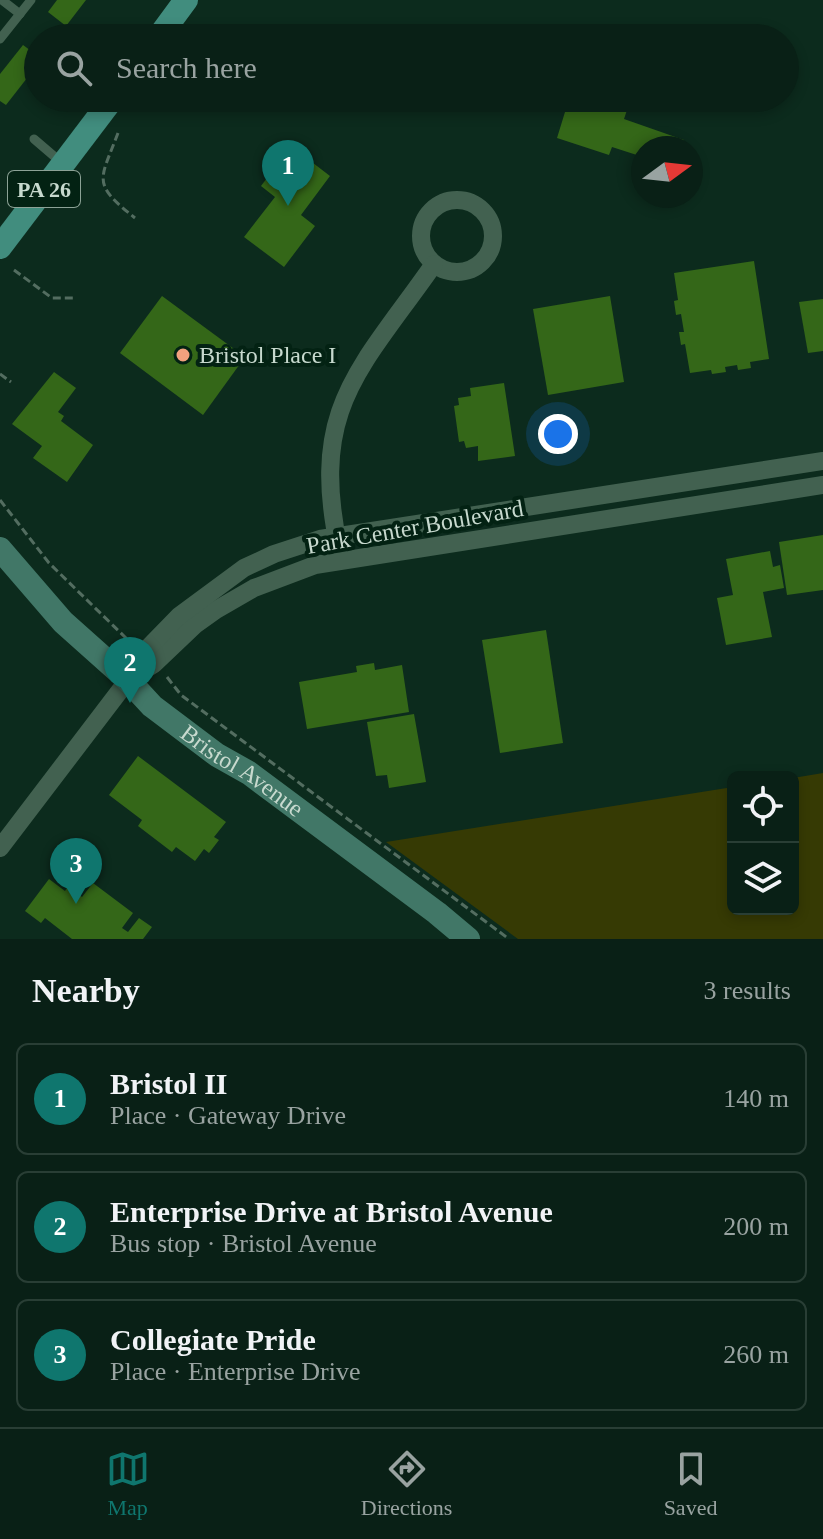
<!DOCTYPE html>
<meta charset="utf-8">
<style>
body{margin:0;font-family:Georgia,serif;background:#172d23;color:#f1f3f6}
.controls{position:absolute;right:24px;bottom:24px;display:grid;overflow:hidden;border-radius:12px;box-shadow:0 4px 12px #0003}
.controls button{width:72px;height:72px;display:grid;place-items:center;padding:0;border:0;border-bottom:2px solid #293e35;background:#092016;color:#f1f3f6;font:40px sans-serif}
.compass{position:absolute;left:631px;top:136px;width:72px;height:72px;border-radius:50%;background:#092016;box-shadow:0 4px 12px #0003;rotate:75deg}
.you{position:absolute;left:558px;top:434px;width:28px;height:28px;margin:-20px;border:6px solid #fff;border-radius:50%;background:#1a73e8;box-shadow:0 0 0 12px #1a73e833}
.badge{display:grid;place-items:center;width:52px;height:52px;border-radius:50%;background:#0f766e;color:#fff;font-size:26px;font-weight:700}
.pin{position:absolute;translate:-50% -66px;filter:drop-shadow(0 2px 4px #0008)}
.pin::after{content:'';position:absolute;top:42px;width:28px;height:24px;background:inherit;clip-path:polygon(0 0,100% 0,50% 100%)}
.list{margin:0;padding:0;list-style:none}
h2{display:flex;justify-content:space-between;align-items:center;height:104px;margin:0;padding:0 32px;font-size:34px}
h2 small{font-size:26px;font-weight:400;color:#99a3a1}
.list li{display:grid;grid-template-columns:52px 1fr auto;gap:24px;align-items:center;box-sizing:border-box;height:112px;margin:0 16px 16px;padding:0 16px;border:2px solid #293e35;border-radius:12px}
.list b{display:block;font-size:30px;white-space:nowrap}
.list p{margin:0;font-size:26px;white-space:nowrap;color:#99a3a1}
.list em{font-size:26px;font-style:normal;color:#99a3a1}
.icon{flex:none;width:44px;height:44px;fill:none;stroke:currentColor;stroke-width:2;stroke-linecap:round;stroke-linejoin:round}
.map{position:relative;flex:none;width:823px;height:939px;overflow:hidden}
.search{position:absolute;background:#092016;box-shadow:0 4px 12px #0003;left:24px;right:24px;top:24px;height:88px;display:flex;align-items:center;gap:20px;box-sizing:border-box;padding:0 28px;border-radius:44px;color:#99a3a1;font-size:30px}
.sheet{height:488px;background:#092016}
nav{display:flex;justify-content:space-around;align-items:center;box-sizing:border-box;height:112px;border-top:2px solid #293e35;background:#092016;font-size:22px;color:#99a3a1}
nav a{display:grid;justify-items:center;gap:4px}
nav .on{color:#0f766e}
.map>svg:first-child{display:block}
.green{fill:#363a04}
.building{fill:#346718}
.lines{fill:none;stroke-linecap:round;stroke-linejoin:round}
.path{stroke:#536d60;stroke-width:3;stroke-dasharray:8 4;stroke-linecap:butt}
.lane{stroke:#426150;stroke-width:9}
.street{stroke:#426150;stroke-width:18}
.secondary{stroke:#417767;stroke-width:24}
.primary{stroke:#418d7e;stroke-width:24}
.poi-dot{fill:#f2a17e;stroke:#032213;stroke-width:3}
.labels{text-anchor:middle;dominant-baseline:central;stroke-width:8;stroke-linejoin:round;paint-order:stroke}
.shield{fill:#032213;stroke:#8ca296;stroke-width:2}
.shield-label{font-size:22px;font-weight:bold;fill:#c7d9ce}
.poi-label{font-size:24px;fill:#c7d9ce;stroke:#032213;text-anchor:start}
.street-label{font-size:24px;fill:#c7d9ce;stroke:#032213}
</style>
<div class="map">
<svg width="823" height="939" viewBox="0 0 823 939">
<rect width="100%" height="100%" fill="#0c2b1d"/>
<!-- green -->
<path class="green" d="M 823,773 L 823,939 L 518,939 L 386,842 L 733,787 L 733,909 L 793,909 L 793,778 Z"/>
<!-- building -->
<g class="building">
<path d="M 57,0 L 86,0 L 66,26 L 48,12 Z"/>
<path d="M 23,45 L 38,56 L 38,64 L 6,105 L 0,101 L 0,74 Z"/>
<path d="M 595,98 L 631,98 L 624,119 L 684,140 L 682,148 L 643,148 L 643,157 L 612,147 L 609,155 L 557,138 L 569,99 L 593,106 Z"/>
<path d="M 291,146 L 330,176 L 301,215 L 315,226 L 284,267 L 244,237 L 275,197 L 261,186 Z"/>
<path d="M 754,261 L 769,359 L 750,362 L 751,368 L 738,370 L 737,365 L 725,367 L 726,372 L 712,374 L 711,370 L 690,373 L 685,344 L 681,345 L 679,332 L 684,332 L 681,314 L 676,315 L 674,301 L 678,300 L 674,273 Z"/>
<path d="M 162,296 L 245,357 L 203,415 L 120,353 Z"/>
<path d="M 610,296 L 624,382 L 548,395 L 533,309 Z"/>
<path d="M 823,299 L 823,351 L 808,353 L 799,302 Z"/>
<path d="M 54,372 L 76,388 L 58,412 L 64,416 L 61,421 L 93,445 L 67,482 L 33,458 L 42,446 L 12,424 Z"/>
<path d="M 504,383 L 515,456 L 478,461 L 478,446 L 466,448 L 464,441 L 459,442 L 454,406 L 459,405 L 458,398 L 471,396 L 470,388 Z"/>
<path d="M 823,535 L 823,590 L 787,595 L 779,542 Z"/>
<path d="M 770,551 L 773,567 L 780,565 L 784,588 L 763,592 L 772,637 L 726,645 L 717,598 L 733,595 L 726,559 Z"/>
<path d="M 546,630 L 563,743 L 500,753 L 482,640 Z"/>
<path d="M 374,663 L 375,670 L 402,665 L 409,712 L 307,729 L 299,682 L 357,672 L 356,666 Z"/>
<path d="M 414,714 L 426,782 L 389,788 L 387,775 L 376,776 L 367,722 Z"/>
<path d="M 138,756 L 226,822 L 214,837 L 219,840 L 209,853 L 204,849 L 195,861 L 176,847 L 172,852 L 138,826 L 142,820 L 109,795 Z"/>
<path d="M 49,879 L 65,891 L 68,886 L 82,897 L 93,883 L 133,913 L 122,928 L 128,932 L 139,918 L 152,927 L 143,939 L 72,939 L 45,918 L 41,923 L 25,911 Z"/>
</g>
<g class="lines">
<!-- path -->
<g class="path">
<path d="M 118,133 C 100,181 91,183 135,218"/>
<path d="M 14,270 L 52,298 L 73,298"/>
<path d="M 0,374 L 11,382"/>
<path d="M 0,500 L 49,563 L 129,641"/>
<path d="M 167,677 L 181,695 L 509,939"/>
</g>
<!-- lane -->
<g class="lane">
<path d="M 2,0 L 20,14"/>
<path d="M 0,39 L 31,0"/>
<path d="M 34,139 L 62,163"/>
</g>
<!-- street -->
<g class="street">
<circle cx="457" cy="236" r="36"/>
<path d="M 339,549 C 309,408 359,371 434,264"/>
<path d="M 128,680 L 154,664 L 195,625 L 216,610 L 254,588 L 315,565 L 823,485"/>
<path d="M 0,848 L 128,680 L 142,654 L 179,616 L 244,568 L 274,554 L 320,539 L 823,461"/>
</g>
<!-- secondary -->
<path class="secondary" id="s1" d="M 0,549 L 63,622 L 128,680 L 152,706 L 217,755 L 249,773 L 437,913 L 468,939"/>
<!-- primary -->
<g class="primary">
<path d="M 158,38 L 186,0"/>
<path d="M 0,247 L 113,98"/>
</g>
</g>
<!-- markers -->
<circle class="poi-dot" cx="183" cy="355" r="8"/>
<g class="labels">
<!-- shield labels -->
<rect class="shield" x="8" y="171" width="72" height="36" rx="6"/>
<g class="shield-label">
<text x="44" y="189">PA 26</text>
</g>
<!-- poi labels -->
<g class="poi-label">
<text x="199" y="355">Bristol Place I</text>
</g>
<!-- street labels -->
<g class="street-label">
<text transform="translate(415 527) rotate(-10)">Park Center Boulevard</text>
<text stroke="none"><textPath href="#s1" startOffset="330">Bristol Avenue</textPath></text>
</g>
</g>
</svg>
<div class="controls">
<button><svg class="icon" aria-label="locate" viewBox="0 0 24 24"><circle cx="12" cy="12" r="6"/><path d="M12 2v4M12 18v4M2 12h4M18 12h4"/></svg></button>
<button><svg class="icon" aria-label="layers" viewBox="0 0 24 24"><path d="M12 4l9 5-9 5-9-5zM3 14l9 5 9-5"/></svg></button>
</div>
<svg class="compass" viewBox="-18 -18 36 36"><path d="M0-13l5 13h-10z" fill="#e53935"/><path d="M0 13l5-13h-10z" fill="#99a3a1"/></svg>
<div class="you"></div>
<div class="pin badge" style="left:288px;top:206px">1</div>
<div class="pin badge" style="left:130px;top:703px">2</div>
<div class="pin badge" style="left:76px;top:904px">3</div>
<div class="search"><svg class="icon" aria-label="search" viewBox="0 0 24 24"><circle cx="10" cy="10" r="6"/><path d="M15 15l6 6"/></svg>Search here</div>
</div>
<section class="sheet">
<h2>Nearby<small>3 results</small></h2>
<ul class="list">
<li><span class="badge">1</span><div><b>Bristol II</b><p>Place · Gateway Drive</p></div><em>140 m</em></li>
<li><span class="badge">2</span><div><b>Enterprise Drive at Bristol Avenue</b><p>Bus stop · Bristol Avenue</p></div><em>200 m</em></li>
<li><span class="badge">3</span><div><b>Collegiate Pride</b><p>Place · Enterprise Drive</p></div><em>260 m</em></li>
</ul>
</section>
<nav>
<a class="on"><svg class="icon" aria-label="map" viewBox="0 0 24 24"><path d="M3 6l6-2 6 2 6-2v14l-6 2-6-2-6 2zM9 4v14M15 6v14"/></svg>Map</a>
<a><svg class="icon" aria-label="directions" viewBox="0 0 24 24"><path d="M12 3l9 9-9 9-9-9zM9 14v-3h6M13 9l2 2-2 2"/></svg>Directions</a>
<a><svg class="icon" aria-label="saved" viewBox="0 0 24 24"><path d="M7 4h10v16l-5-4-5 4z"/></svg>Saved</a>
</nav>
